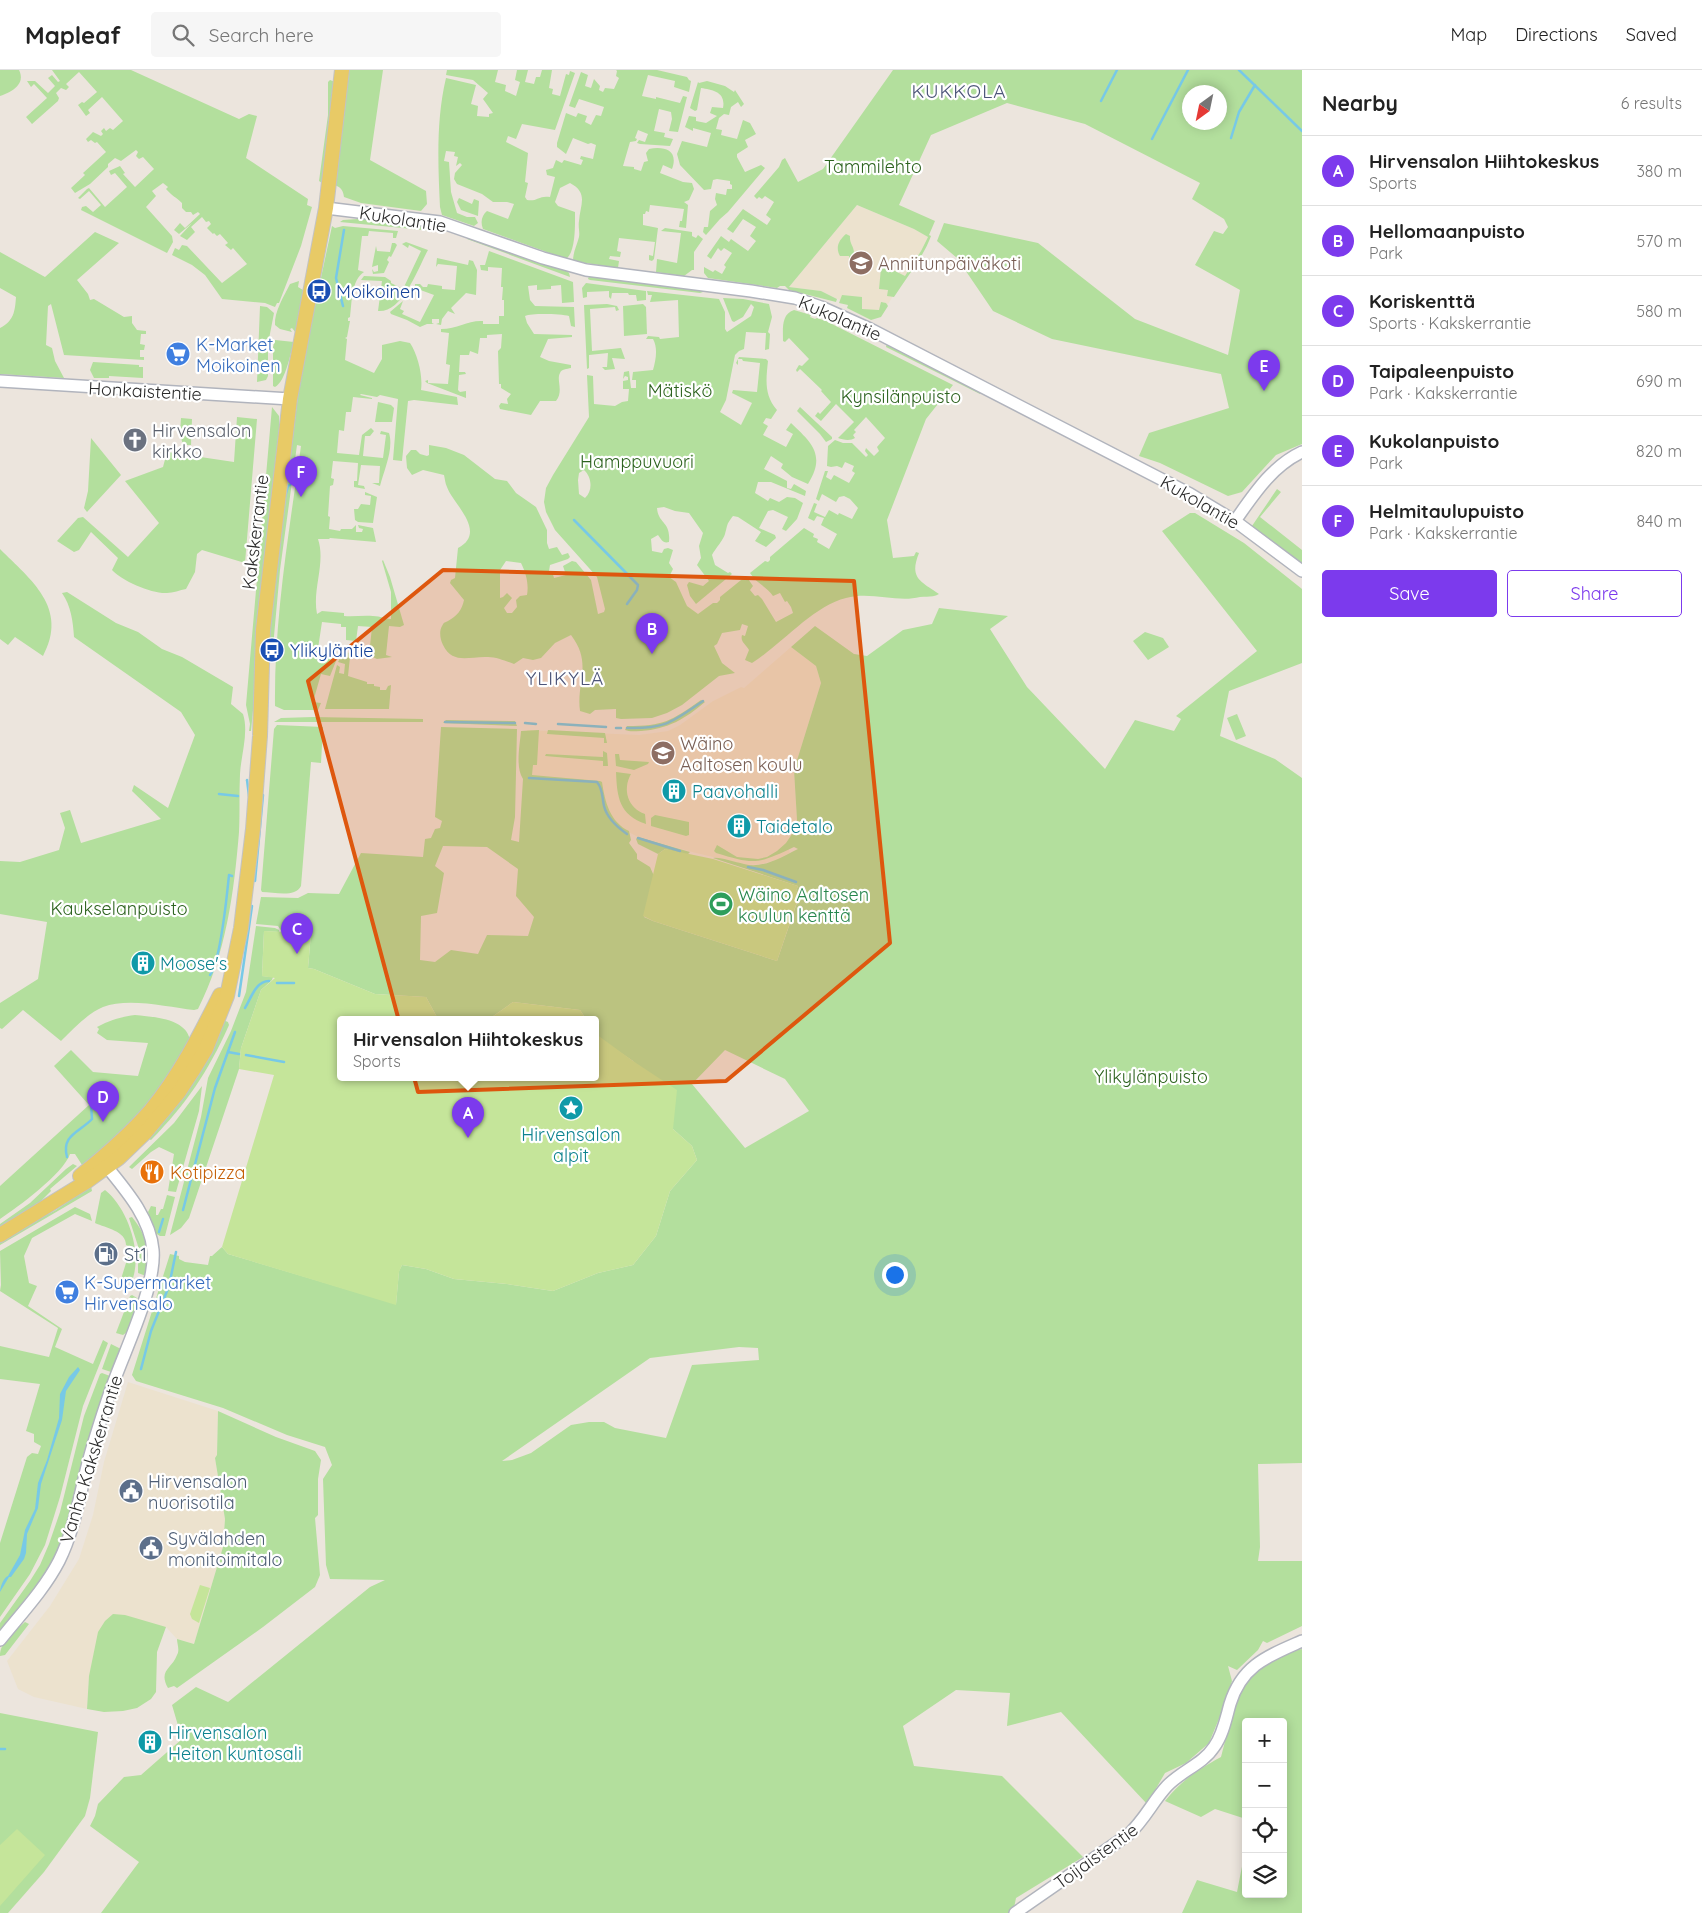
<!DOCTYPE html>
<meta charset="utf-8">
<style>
body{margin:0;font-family:Quicksand,sans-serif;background:#f6f6f6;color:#222}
.controls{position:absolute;right:15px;bottom:15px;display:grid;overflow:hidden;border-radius:5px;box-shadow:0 2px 12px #0003}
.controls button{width:45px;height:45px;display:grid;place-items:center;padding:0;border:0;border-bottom:1px solid #e0e0e0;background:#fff;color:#222;font:25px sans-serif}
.compass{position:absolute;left:1182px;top:15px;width:45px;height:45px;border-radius:50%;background:#fff;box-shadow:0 2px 12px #0003;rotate:213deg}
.you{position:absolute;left:894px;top:1204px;width:18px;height:18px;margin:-12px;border:4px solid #fff;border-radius:50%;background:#1a73e8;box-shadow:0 0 0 8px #1a73e833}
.badge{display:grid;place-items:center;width:32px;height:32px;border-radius:50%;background:#7c3aed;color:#fff;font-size:16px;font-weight:700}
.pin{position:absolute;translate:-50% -41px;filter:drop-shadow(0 1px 2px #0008)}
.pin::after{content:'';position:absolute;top:26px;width:18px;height:15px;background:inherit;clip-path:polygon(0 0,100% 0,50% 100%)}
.popup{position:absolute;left:337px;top:946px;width:262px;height:65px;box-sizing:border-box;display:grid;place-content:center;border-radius:5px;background:#fff;filter:drop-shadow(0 1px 4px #0005);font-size:16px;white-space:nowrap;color:#767676}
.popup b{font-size:19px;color:#222}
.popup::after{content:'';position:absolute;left:50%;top:100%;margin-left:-10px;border:10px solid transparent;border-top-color:#fff}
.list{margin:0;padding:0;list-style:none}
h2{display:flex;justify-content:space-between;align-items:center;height:65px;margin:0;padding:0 20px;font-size:21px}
h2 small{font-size:16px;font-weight:400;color:#767676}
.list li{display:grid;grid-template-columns:32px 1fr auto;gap:15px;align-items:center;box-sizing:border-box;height:70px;padding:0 20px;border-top:1px solid #e0e0e0}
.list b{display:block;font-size:19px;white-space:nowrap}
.list p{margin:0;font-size:16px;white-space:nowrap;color:#767676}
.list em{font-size:16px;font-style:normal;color:#767676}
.actions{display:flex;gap:10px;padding:15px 20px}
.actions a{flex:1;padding:11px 0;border:1px solid #7c3aed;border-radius:5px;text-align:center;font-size:18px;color:#7c3aed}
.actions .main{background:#7c3aed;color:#fff}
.icon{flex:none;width:28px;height:28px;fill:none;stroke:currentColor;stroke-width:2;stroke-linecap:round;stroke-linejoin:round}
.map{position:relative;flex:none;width:1302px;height:1843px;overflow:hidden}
header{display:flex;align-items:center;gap:30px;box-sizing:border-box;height:70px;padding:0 25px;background:#fff;border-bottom:1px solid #e0e0e0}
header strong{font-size:24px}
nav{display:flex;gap:28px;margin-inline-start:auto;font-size:18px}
.search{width:350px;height:45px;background:#f6f6f6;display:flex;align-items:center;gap:12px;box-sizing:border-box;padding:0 18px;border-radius:5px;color:#767676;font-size:19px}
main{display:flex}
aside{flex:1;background:#fff}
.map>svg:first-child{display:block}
.education{fill:#ece2ce}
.green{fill:#b3df9d;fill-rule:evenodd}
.pitch{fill:#c5e59a}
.water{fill:#77c9e7}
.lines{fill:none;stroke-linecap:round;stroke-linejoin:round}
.stream{stroke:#77c9e7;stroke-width:2.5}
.minor-casing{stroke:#b1b4bd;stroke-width:14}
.major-casing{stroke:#c3c3c3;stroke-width:16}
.minor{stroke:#fff;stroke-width:11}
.major{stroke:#e8ca66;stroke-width:14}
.marked{fill:#de570e;fill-opacity:0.2;stroke:#de570e;stroke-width:4;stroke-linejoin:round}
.labels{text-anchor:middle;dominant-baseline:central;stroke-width:4.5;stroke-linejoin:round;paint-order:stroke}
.park-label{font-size:18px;fill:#2d631f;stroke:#fff}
.street-label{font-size:18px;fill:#2a2a2a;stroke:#fff}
.education-label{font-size:18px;fill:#785e54;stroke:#fff;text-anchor:start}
.transit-label{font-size:18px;fill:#164399;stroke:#fff;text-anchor:start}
.shop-label{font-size:18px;fill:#366cbe;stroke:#fff;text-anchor:start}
.worship-label{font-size:18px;fill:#5b616d;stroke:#fff;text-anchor:start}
.culture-label{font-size:18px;fill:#0d838f;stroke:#fff;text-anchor:start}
.leisure-label{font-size:18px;fill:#27864d;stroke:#fff;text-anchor:start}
.food-label{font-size:18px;fill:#c56008;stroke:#fff;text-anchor:start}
.service-label{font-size:18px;fill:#4e5e75;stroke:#fff;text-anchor:start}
.neighbourhood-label{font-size:19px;letter-spacing:1px;fill:#4d5579;stroke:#fff}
</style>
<header>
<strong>Mapleaf</strong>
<div class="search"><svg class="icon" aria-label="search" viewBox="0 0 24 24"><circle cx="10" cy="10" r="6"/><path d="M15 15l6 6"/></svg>Search here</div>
<nav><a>Map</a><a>Directions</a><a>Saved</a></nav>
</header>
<main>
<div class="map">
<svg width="1302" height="1843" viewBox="0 0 1302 1843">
<rect width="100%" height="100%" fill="#ece5dd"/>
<!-- education -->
<g class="education">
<path d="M 857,135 L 914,159 L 928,167 L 921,181 L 880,247 L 860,240 L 821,221 L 789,217 Z"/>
<path d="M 791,577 L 816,596 L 821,613 L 794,700 L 797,750 L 792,764 L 787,773 L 790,783 L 776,790 L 762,794 L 747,795 L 696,783 L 638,767 L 528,709 L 527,660 L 639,665 L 668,661 L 680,655 L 713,631 L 741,617 L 744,618 Z"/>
<path d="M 128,1312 L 218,1341 L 217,1385 L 215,1388 L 225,1449 L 223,1477 L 194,1574 L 177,1569 L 166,1557 L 89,1606 L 87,1639 L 34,1627 L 18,1619 L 7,1591 L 50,1536 L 79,1489 L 93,1445 L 104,1392 Z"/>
</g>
<!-- green -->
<g class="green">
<path d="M 0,0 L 19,0 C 26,14 12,22 0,26 Z"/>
<path d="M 52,0 L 131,0 L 239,49 L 249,44 L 257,46 L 246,88 L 308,129 L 307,135 L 312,137 L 301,176 L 279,233 L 277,233 L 275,237 L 265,233 L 222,229 L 205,205 L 192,195 L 172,185 L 175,178 L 179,180 L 182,175 L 187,176 L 222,213 L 247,194 L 233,178 L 231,180 L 225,175 L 228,173 L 220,164 L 217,166 L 214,163 L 213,164 L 207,158 L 211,154 L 209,151 L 206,152 L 202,147 L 191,157 L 195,162 L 187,170 L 180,166 L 192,153 L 179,164 L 174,160 L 180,153 L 185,158 L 200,144 L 198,142 L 193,145 L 191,142 L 186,142 L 182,138 L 182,133 C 176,127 172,126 166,119 L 168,117 L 163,113 L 152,121 L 156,126 L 146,137 L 172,166 L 173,172 L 167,183 L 81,140 L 82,137 L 86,136 L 93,142 L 101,135 L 89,121 L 80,129 L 78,128 L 87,119 L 89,118 L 105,137 L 127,117 L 115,103 L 111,105 L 109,101 L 120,96 L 125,103 L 123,104 L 135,117 L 154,99 L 143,87 L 139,89 L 136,86 L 138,82 L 136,80 L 121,91 L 115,88 L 108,94 L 108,97 L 90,114 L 75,123 L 71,118 L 85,105 L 83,103 L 106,82 L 97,72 L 95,73 L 91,70 L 88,72 L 86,69 L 93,62 L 101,66 L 103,64 L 101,61 L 104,58 L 106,61 L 110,58 L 113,60 L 123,51 L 102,27 L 88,40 L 90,43 L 86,46 L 78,35 L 82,32 L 84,33 L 97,22 L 79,2 L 66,14 L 69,17 L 66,20 L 61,18 L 56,23 L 59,28 L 58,31 L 32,54 L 26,47 L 47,28 L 34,14 L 31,17 L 27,11 L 35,11 L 48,23 L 55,16 L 48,8 L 52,5 L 58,12 L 60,11 Z"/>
<path d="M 347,0 L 383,0 L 370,90 L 426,121 L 427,134 L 421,141 L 361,133 L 344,127 C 343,119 340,117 334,115 Z"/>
<path d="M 447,0 L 498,0 L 495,12 L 506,15 L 505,21 L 516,26 L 520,12 L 515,10 L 517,0 L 528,0 L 525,12 L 534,14 L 536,7 L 540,7 L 542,0 L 552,0 L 549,18 L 553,19 L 552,24 L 560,26 L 566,4 L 569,5 L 570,1 L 575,3 L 555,60 L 522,54 L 516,69 L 508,66 L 506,72 L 528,83 L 525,112 L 528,113 L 525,127 L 527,130 C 537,132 539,125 550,127 L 555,107 L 547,105 L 546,100 L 553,98 L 556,90 L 562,93 L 564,90 L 581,95 L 583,90 L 580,89 L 581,86 L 593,89 L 596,75 L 591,73 L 588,74 L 573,68 L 566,84 L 557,77 L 557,73 L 566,43 L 576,47 L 578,43 L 587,46 L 585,52 L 591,55 L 596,45 L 601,46 L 604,37 L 579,29 L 575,38 L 569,36 L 581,2 L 588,5 L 585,16 L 591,18 L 594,9 L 600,16 L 599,20 L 603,22 L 605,18 L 614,19 L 619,8 L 616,6 L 617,1 L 616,0 L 657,0 L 687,7 L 689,10 L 691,11 L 689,22 L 674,17 L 675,11 L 648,5 L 642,26 L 656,29 L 656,27 L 680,33 L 683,26 L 687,27 L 678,62 L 669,61 L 672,49 L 671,42 L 659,39 L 654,61 L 665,63 L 664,67 L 673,69 L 670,76 L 640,74 L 637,73 L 639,70 L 645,72 L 648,64 L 638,60 L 635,68 L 637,69 L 636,71 L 630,72 L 623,96 L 634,97 L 634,99 L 641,101 L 644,92 L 648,91 L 646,83 L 649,79 C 664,76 679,80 672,99 L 663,95 L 660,103 L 683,112 L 692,113 L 694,119 L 689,130 L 684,132 L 688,135 L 686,158 L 679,157 L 680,151 L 682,151 L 684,139 L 650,135 L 649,142 L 646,141 L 645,144 L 643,144 L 643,155 L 658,158 L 654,189 L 652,191 L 649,190 L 649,185 L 653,186 L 655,172 L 619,168 L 617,181 L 621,182 L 620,187 L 610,186 L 609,189 L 619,191 L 618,198 L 573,191 C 573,182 577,175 579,167 C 580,162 578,157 579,151 C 580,135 589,123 570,113 L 560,118 L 555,132 L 558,136 L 575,142 C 575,154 576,182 566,189 L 483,159 C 480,152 482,145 487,141 L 508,149 L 514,134 L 507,132 L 493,132 L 482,124 L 457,114 L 454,109 L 455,103 L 462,95 L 460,93 L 456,96 L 458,87 L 454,86 L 455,82 L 446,81 L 444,91 L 449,92 L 451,122 L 457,143 L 467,147 L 475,147 L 478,153 L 474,156 L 442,145 L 440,137 C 438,94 436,50 446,8 L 476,15 L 471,34 L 478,36 L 477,46 L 489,47 L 489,44 L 493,43 L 483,29 L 488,23 L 473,10 L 446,5 Z"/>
<path d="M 893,0 L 1302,0 L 1302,374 L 1276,385 L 1242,422 L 1228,426 L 1160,393 L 1139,386 L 1149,363 L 1229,338 L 1221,304 L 1052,269 L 993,241 L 957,188 L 937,171 L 944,153 L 1038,173 L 1135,249 L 1228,285 L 1240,220 L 1195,195 L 1214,161 L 1223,164 L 1228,157 L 1224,149 L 1192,129 L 1200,113 L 1085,54 L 1007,33 L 931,65 L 899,135 L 935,151 L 929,165 L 931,166 C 923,188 906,208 894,227 L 887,226 L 888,220 L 879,219 L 881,198 L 889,198 L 905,206 L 921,181 L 928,167 L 914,159 L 857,135 L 789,217 L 821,221 L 837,229 L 836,232 L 789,220 L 785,216 L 780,216 L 777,218 L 708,208 L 704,203 L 704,197 L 713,202 L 715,200 L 722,204 L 726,197 L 724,195 L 732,183 L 724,178 L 721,181 L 718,178 L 711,189 L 707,186 L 721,166 L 729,172 L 731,169 L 748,181 L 756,171 L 750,166 L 756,157 L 743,149 L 733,163 L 727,159 L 743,139 L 767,155 L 771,149 L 766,145 L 774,132 L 765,126 L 762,129 L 759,127 L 757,129 L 754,126 L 779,97 L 782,90 L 785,88 L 798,112 L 823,99 ZM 1190,22 L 1220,22 L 1220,52 L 1190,52 Z"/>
<path d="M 330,10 L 335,12 L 322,113 L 319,111 L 328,45 L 328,12 Z"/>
<path d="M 707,11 L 725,16 L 734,22 L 735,20 L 744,34 L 741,37 L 738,32 L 731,37 L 729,45 L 724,44 L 719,48 L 716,59 L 722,60 L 721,65 L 737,69 L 743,50 L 750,53 L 756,64 L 745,70 L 748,77 L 737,84 L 737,87 L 745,102 L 761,95 L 765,98 L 728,142 L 720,149 L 706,165 L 703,162 L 704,157 L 708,157 L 710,141 L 717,135 L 715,129 L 716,123 L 726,125 L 727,119 L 732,119 L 732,115 L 730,114 L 730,111 L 717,109 L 713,110 L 711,119 L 704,120 L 680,95 L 677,84 L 682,71 L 707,77 L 711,63 L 693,58 L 693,61 L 685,57 L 689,46 L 696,47 L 696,51 L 706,53 L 717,46 L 710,43 L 712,37 L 723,38 C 726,22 713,20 701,18 L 697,40 L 695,41 L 690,38 L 698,12 L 699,13 Z"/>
<path d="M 459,128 L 472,134 L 474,129 L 479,131 L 478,146 L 461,140 L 457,132 Z"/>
<path d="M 358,149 L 437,157 L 434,161 L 340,152 L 343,150 Z"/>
<path d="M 332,156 L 335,158 L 343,156 L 398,161 L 396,168 L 393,168 L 393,163 L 369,161 L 368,166 L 362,166 L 358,200 L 364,202 C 351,210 352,233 350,247 L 348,248 L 348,251 L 350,251 L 347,267 L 345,268 L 347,269 L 345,290 L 374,303 L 382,289 L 382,275 L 400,271 L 410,273 C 418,285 423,306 421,320 L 457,327 L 458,335 L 414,330 L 408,331 L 402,391 L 393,390 L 398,329 L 380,325 L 377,327 L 361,324 L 360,325 L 372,328 L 372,329 L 353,327 L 351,342 L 346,342 L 344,361 L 339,360 L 337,383 L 359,385 L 362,365 L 371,358 L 374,361 L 370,366 L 365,366 L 363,386 L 383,388 L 386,365 L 380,364 L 381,361 L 389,363 C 394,379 384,400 380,416 L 372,413 L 379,413 L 380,396 L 361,395 L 358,415 L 364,416 L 365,419 L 354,417 L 354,411 L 357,411 L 358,393 L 333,391 L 331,408 L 334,409 L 333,415 L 330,416 L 328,446 L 330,447 L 329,459 L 340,461 L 341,459 L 352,459 L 356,455 L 356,462 L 362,462 L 363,459 L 359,458 L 358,455 L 373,458 L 376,472 L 330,468 L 329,469 L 318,469 C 326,493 312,519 317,544 L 322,541 L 344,543 L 344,546 C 354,547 363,545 373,546 C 381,546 384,549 391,549 L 391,522 L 382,491 L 383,490 L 390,507 L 404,555 L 400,557 L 389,556 L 386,585 L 392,587 L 377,589 L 366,584 L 367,576 L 370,576 L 372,557 L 358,556 L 356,571 L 346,570 L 346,557 L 341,557 L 341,554 L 322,552 L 317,585 L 336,587 L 336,584 L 338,586 L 330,606 L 321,604 L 313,632 L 321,633 L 318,640 L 284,640 L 275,636 C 274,549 289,462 301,376 L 297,375 L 280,500 L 273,577 L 270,577 L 268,559 L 284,420 L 291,381 L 305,271 L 315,236 Z"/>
<path d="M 665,158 L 692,162 L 692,166 L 696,168 L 698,165 L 703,169 L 694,182 L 694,200 L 692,200 L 684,206 L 656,202 L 657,189 L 677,193 L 681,163 L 661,161 Z"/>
<path d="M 95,162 L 119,173 L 77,210 L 88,224 L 90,230 L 94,229 L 124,247 L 132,246 L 132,253 L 137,260 L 146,261 L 146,264 L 141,264 L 140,274 L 145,275 L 144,280 L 140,280 L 140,287 L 144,287 L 144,290 L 64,285 L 51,234 L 48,236 L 46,275 L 52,278 L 55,291 L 64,308 L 0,304 L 0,258 C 14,251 15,241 16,227 L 0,218 L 0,182 L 45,207 Z"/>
<path d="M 846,164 L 850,166 C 849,177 860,179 849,192 L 849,186 L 840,186 C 835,177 839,170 846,164 Z"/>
<path d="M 468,165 L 566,200 L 569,203 L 570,207 L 467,169 Z"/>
<path d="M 406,172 L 428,180 C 418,198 403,243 378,241 L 382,211 L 361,210 L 364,206 L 385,207 L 391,211 L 391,213 L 403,219 L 421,181 L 409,175 L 408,178 L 402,174 Z"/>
<path d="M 392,173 L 395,173 L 397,175 L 391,187 L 389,186 L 387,190 L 389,192 L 384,203 L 373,204 L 372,199 L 374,202 L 378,201 L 378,195 L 372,197 L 376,176 L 377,181 L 390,182 Z"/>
<path d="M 489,181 L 573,212 L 574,232 L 562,233 L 561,215 L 551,216 L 551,219 L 537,220 L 537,215 L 528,216 L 530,230 L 535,236 L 574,237 L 575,257 L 571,256 L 569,246 C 561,244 532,243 525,246 L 527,253 L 534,264 L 572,265 L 572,267 L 548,269 L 540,287 L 549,291 L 571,295 L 571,298 C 567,299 561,299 560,303 C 556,310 564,321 556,331 L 540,331 L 531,345 L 500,339 L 499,336 L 501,333 L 508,334 L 507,329 L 511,324 L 501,318 L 501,314 L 499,314 L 498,281 L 501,278 L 502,264 L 487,265 L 487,268 L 480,268 L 478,284 L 470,281 L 469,285 L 460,285 L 459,302 L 465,302 L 466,304 L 459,305 L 458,320 L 460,322 L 466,321 L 466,328 L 427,313 L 425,311 L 428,310 L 428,313 L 448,314 L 450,295 L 446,294 L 449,263 L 441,262 L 441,259 C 458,259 468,250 483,251 L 483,254 L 499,254 L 499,246 L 504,246 L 504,230 L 502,230 L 503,217 L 501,217 L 502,198 L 488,197 L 488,201 L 481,200 L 480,195 L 485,195 Z"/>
<path d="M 437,188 L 468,195 L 469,190 L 473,191 L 477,200 L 476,225 L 466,223 L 451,238 L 455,244 L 448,241 L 442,249 L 441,255 L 436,254 L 439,253 L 439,249 L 432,249 L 432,253 L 434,254 L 427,254 L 420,257 L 407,250 L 391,244 L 390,242 L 403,231 L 400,239 L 404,241 L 402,244 L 420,252 L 434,225 L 415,218 L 415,214 L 420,214 L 423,217 L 427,217 L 428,214 L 442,216 L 442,219 L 455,220 L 457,196 L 438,194 L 436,197 Z"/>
<path d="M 589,206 L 703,219 L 703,222 L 700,223 L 590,210 L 588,209 Z"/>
<path d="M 299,211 L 298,217 L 303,220 L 302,237 L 296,263 L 292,258 L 290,259 L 292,262 L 280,259 L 275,255 C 274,242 284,226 290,214 Z"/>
<path d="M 586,213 L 646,221 L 646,230 L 637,231 L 636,225 L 629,225 L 628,223 L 612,223 L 611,229 L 609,227 L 609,221 L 587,222 L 587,227 L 583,228 L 582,218 Z"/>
<path d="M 647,221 L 719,229 L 725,242 L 725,259 L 727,262 L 751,246 L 754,237 L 751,234 L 743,247 L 734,252 L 732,251 L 723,228 L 743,229 L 769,234 L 772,247 L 768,262 L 770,264 L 769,279 L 765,280 L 766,263 L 746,262 L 744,279 L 739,281 L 735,285 L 726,330 L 720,342 L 741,355 L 752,333 L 732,323 L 733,320 L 757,322 L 760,293 L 743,291 L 742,289 L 738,289 L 738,295 L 736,293 L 739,287 L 766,289 L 768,291 C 766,310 764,325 777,340 L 771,349 L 766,348 L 763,353 L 768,356 L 763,365 L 786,377 L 793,364 L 786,360 L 791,353 C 812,373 826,385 808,414 L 792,407 L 781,398 L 783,394 L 771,386 L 764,399 L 787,411 L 787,418 L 791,419 L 794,414 L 806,421 L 805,426 L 771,412 L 758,412 L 755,423 L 768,431 L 770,428 L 779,432 L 787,427 L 795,428 L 803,433 L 797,449 L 786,461 L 782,459 L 788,447 L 773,440 L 768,441 L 759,458 L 775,465 L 776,468 L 766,477 L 755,471 L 761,462 L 738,447 L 733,446 C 726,455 728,454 725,464 C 724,469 715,479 712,485 L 715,495 L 728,503 L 730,502 L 732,504 L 696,534 L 690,526 L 687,515 L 689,512 L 703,516 L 709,511 L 697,495 L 701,488 L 699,476 L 703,463 L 689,443 L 675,441 L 664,437 L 657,438 C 658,454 671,451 669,472 C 663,474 661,469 658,465 L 651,469 L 652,481 L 662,483 L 664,479 L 668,478 L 673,480 L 669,493 L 673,499 L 669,507 L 676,512 L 687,536 L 698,544 L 713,533 L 717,533 L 720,530 L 720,527 L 746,506 L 753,516 L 750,520 L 755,526 L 758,525 L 762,529 L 776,552 L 793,543 L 791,537 L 787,531 L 785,532 L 780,523 L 773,526 C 767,517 756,513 750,503 L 765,491 L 768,492 L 770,490 L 770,487 L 804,458 L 814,464 L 813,467 L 818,469 L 817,472 L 829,479 L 837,464 L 821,455 L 824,448 L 817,446 L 814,451 L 808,448 L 814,433 L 817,434 L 814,442 L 825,447 L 829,440 L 838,445 L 839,443 L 852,449 L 858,438 L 850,429 L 844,426 L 839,427 L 836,432 L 822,424 L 819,431 L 816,429 L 825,401 L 828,401 L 826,407 L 831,410 L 834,405 L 849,413 L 855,403 L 852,401 L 854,396 L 845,392 L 842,398 L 837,396 L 831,397 L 827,396 L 828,376 L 835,370 L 843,373 L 852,373 L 866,387 L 868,385 L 865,381 L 866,378 L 874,386 L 879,381 L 877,377 L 885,368 L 866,347 L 854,360 L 856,362 L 853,365 L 855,368 C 851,371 843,370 838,368 L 854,352 L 836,334 L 821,351 L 815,346 L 818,342 L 820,344 L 831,332 L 821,321 L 822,320 L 800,299 L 797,302 L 796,300 L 799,295 L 802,296 L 809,289 L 789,268 L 785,272 L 783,271 C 783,259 781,244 794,240 L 811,245 L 810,247 L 815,249 L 817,248 L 826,251 L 953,315 L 926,349 L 887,450 L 893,488 L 914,486 L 916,482 L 919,483 C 909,508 920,511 939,524 C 933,528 927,526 920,527 C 897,533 871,521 846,528 C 813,536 781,575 752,593 L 745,590 L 749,580 C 746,574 740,572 742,565 L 745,566 L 748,556 L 742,554 L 740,560 L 722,563 L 717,574 L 714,576 L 722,593 L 735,603 L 719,606 L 682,635 L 667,643 L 652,648 L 621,649 L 616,648 L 616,639 L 595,640 L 590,644 L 580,641 C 576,612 593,594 571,565 L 555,573 L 541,588 L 533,590 L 523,588 L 514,594 C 505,591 497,587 488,587 C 469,586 453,595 443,575 C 440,569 439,561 442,556 C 445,551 443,554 448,551 C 457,546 462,540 464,530 L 450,513 L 451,510 L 455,508 L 458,478 C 488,462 453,434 447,417 C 445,413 445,409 444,405 L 423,400 L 412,405 L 407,398 L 406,386 L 411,380 L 416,380 L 420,384 L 427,386 L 429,385 L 429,375 L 446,378 L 464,385 L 495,409 L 507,411 L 516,423 L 536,437 L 547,460 L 547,473 L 549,479 L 557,477 L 562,485 L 568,483 L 570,487 L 568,489 L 550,495 L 549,501 L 552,501 L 554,508 L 566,505 L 563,496 L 572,491 L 576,492 L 591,510 L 598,544 L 604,542 L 605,539 L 597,507 L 555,460 L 546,442 L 544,432 L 546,418 L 553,405 L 589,347 L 587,305 L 593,306 L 594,334 L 615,336 L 622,332 L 628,331 L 629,319 L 623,319 L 623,311 L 628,310 L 628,307 L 625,306 L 623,309 L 624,302 L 629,301 L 631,318 L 636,318 L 636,310 L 632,310 L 633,302 L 653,300 C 656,289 658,278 653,269 L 646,269 L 648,266 L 659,267 L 660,269 L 679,267 L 678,230 L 650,232 L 652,225 L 648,225 ZM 584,400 C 592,407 593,421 585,428 L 579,424 L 578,410 L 579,403 ZM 506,491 L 521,493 C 526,503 529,514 527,525 L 520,526 L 516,530 L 517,537 L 512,543 L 507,543 L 504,538 L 512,528 L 507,523 L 503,527 L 500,528 L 500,500 Z"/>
<path d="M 842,225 L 862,227 L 862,239 L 879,240 L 881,232 L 886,233 L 888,236 L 881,247 L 871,250 L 847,238 L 848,235 L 839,233 Z"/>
<path d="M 607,234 L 617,236 L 619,240 L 616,241 L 615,237 L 590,239 L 592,281 L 621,278 L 625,289 L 612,288 L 615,299 L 605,300 L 602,297 L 607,297 L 608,283 L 589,285 L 589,298 L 587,299 L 584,235 Z"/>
<path d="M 643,234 L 646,237 L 647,264 L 624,266 L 623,236 Z"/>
<path d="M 260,236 L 267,237 L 274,243 L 268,274 L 268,306 L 266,310 L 257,312 Z"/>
<path d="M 275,270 L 294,272 C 290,284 286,311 275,317 L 273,316 L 273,277 Z"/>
<path d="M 887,273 L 980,322 L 980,324 L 886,277 Z"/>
<path d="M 93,292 L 139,295 L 139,297 L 143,297 L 143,308 L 109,306 L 109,308 L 94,308 L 90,300 Z"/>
<path d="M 378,332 L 391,335 L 394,338 L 392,352 L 375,352 Z"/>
<path d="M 272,337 L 279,346 L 279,359 L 273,435 L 251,661 L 249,661 L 250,654 L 246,635 Z"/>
<path d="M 800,337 L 832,367 L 832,369 L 826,372 L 820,364 L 797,341 Z"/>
<path d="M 237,347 L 257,349 L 245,493 L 202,480 L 197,484 L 195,502 L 186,519 C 180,520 173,523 167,523 C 152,524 122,511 112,500 L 118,488 L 91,462 L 79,480 L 74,482 L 57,471 L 78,448 L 83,447 L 128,487 L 159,453 L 125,411 L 163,397 L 167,382 L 234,392 Z"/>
<path d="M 181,348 L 192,349 L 191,375 L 183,375 L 180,364 Z"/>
<path d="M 91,368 L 121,405 L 87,442 L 84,438 L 88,421 Z"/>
<path d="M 1277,419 L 1281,422 L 1260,447 L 1302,480 L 1302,496 L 1252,456 Z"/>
<path d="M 365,422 L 377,427 L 373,453 L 358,452 L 355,450 L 354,439 L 358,439 L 361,434 L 370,435 L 371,426 L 365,425 Z"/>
<path d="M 1190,443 L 1195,443 L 1244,473 L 1302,519 L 1302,593 L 1229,621 L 1220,666 L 1275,689 L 1302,708 L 1302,1393 L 1258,1394 L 1260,1477 L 1258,1491 L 1302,1491 L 1302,1556 L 1267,1573 L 1263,1571 L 1258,1580 L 1237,1600 L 1228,1596 L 1232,1611 L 1223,1639 L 1209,1673 L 1186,1693 L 1165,1703 L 1147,1734 L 1061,1642 L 1007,1656 L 1010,1623 L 956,1620 L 903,1656 L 914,1696 L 1002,1706 L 1083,1787 L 1016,1828 L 1014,1838 L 1010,1843 L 101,1843 L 139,1792 L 90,1756 L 95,1746 L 98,1734 L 124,1707 L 141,1705 L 182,1669 L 172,1635 L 196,1617 L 228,1632 L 370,1517 L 385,1510 L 330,1509 L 326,1495 L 323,1409 L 332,1395 L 325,1377 L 287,1365 L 223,1338 L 136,1311 L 132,1305 L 170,1184 L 179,1186 L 179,1189 L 185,1192 L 208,1195 L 210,1186 L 212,1186 L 222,1177 L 228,1184 L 396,1234 L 399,1201 L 402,1195 L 426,1199 L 454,1209 L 507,1214 L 553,1221 L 598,1203 L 633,1195 L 656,1166 L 670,1121 L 697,1090 L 692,1076 L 673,1059 L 633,991 L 597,967 L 596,964 L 596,949 L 586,949 L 580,940 L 513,932 L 489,949 L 438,949 L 426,927 L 375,924 L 314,899 L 308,898 L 311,863 L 282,862 L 278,856 L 256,854 L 261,827 L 298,828 L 308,823 L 339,824 L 361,783 L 423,787 L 425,769 L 431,768 L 435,759 L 440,758 L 442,751 L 435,747 L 441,657 L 517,659 L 515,747 L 511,770 L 519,772 L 523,709 C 515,697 520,674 521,661 L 539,660 L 537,695 L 533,695 L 532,705 L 600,711 L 602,712 C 605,732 610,752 629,761 L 631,770 L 629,773 L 637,784 L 637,789 L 650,797 L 654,806 L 644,847 L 653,851 L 777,891 L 800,824 L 796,821 L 798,816 L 713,788 C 721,787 734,792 744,794 C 763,799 782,787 798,779 L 794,777 C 758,794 755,795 716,783 L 714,781 L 717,775 L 737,787 L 758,789 L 767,787 L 777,781 L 786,773 L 792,764 L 797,750 L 794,700 L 821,613 L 816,596 L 791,577 L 815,556 L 854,584 L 867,586 L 903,560 L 932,554 L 939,538 L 1008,546 L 990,559 L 1027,617 L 1105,699 L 1135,650 L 1174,661 L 1181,649 L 1176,646 L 1257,581 L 1162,461 ZM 443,776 L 487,777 L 518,799 L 516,826 L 534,847 L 528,866 L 487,865 L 478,884 L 451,880 L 435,892 L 420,890 L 421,846 L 437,843 L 444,803 L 435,796 ZM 725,980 L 785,1009 L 809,1041 L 745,1078 L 692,1014 ZM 739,1277 L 758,1278 L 759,1290 L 692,1295 L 666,1368 L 615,1358 L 604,1352 L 589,1352 L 571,1355 L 531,1383 L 512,1390 L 502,1391 L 650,1288 Z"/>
<path d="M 0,479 C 31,510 69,538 43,586 L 15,567 L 8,575 L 0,569 Z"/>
<path d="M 67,522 L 116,553 L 138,562 L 162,579 L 182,587 L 233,617 L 231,634 L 243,644 C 249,662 241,685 240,704 C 239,723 240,742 239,762 C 234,823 226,884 198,939 L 194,940 C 168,937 128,927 103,937 C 87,944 74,958 61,971 L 23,940 L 2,959 L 0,958 L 0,933 L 38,909 L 47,852 L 0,844 L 0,791 L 20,792 L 59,780 L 65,758 L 60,743 L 70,740 L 81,773 L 161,749 L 132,721 L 134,715 L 168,738 L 195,665 L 181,642 L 74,567 C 73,551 71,536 62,523 Z"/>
<path d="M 1145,562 L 1163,568 L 1169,577 L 1148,590 L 1133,571 Z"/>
<path d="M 344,581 L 352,584 L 352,587 L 350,587 L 348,606 L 367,612 L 367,614 L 374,614 L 374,616 L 380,617 L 380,620 L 386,620 L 388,616 L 391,615 L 389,639 L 325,639 L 337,595 L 340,597 L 339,603 L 344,604 L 345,594 L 338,592 Z"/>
<path d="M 701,630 L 705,632 C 685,649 668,659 641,661 C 635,661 630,662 625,660 L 627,656 C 664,656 671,651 701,630 Z"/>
<path d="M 1237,644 L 1246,666 L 1236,670 L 1227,648 Z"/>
<path d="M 313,647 L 423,649 L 423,652 L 274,652 L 281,648 Z"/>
<path d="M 446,650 L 515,651 L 517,656 L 443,653 Z"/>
<path d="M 277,655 L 323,657 L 321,693 L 311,692 L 301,816 C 295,828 274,822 262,822 L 261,820 L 274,659 Z"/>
<path d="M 548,660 L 605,663 L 607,673 L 604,673 L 604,668 L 547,664 Z"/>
<path d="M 603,681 L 607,683 L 608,696 L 603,696 L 603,691 L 545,686 L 546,684 L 603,687 Z"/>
<path d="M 615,684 L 619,684 L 620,690 L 649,692 L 648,694 L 634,700 L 616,696 Z"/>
<path d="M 616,702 L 631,704 C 622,720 628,738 645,744 L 646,754 C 619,745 617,727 616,702 Z"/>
<path d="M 655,745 L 689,752 L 689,765 L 686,766 L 651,756 L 651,748 Z"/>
<path d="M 638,767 L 690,782 L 687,785 L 665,779 L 658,784 L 638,774 L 636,769 Z"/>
<path d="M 256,856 L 275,858 L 279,860 L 279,862 L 264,861 L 262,906 L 273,907 L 272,910 L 261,920 L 241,978 L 239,999 L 189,1148 L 181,1158 L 170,1165 L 201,1047 L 208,1008 L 231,961 L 246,922 Z"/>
<path d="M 135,945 C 153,947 186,948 190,970 L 151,1034 L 84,1098 L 75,1084 L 70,1084 C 63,1104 18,1137 0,1149 L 0,1116 L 89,1035 L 54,996 L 71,980 L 93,1002 L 138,1006 L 148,973 L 107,970 L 97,963 L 99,959 L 97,957 C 110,950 121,947 135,945 Z"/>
<path d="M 223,950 L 228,952 L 229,955 C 208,1002 187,1033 151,1070 L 149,1069 Z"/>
<path d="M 202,1016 L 199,1041 L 176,1122 L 168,1121 L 174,1084 L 159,1077 L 151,1082 L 132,1099 L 129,1097 L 174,1053 Z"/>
<path d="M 73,1094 L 77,1096 L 50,1119 L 51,1121 L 34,1138 L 0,1160 L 0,1154 L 30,1133 L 66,1099 Z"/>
<path d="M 91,1116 L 92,1121 L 0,1175 L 0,1170 L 56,1140 Z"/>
<path d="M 105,1120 C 128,1138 144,1185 131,1213 L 121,1209 L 131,1177 L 126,1175 C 126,1161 106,1158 95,1153 L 101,1123 Z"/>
<path d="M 167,1125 L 175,1127 L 165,1166 L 160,1166 L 155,1163 L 148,1142 L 151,1136 L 156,1137 L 156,1145 L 158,1145 L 161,1139 L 163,1139 Z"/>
<path d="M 75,1137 L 90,1144 L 92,1151 L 75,1144 L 32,1168 L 24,1186 L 29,1213 L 37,1216 L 28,1236 L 62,1259 L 55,1277 L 93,1294 L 103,1270 L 108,1273 L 83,1336 L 60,1427 L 45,1475 L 30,1504 L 0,1547 L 0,1473 L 27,1387 L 32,1383 L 38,1384 L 41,1376 L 34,1372 L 34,1364 L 26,1361 L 40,1314 L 0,1309 L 0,1276 L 49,1287 L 58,1258 L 0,1221 L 1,1215 L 0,1181 Z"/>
<path d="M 132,1147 C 148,1167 150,1181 146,1206 L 138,1203 L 138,1176 L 129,1148 Z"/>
<path d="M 132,1225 L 137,1228 L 138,1231 L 127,1262 L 123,1265 L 116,1263 L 130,1226 Z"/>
<path d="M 111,1274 L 121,1279 L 111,1302 L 102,1299 Z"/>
<path d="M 102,1303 L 110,1306 L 86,1378 L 67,1457 L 54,1490 L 38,1516 L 0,1563 L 0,1553 L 30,1511 L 40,1495 L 49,1474 L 60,1442 L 84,1346 L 100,1304 Z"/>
<path d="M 218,1341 L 276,1367 L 315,1381 L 321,1390 L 318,1409 L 318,1445 L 315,1448 L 320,1505 L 315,1517 L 263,1557 L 177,1618 L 174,1616 L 168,1618 C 158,1600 172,1599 177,1585 C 180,1580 177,1574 177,1569 L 194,1574 L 223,1477 L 225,1449 L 215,1388 L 217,1385 Z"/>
<path d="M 113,1544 L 125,1545 L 166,1557 L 157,1582 L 156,1622 L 151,1629 L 137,1638 L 123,1641 L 104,1642 L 87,1639 L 89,1606 L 98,1562 L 105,1551 Z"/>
<path d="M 25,1552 L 29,1554 L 5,1585 L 0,1586 C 0,1571 15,1561 25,1552 Z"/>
<path d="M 1302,1579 L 1302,1843 L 1182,1843 L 1197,1810 L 1237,1822 L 1246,1776 L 1246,1824 L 1283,1824 L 1283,1652 L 1246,1652 L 1246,1749 L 1215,1739 L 1201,1747 L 1165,1731 C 1182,1710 1197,1700 1221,1687 C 1231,1652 1237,1602 1276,1586 C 1284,1583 1294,1581 1302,1579 Z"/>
<path d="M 0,1643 L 98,1662 L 90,1728 L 85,1746 L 44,1802 L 8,1843 L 0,1843 Z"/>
</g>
<!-- pitch -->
<g class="pitch">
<path d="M 665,779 L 713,789 L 798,816 L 796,821 L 800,823 L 777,891 L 653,851 L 643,846 L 658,784 Z"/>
<path d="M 264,861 L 311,863 L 308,898 L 314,899 L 375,924 L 426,927 L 438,949 L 340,949 L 340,1007 L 596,1007 L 596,964 L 633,991 L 677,1020 L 673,1059 L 692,1076 L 697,1090 L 670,1121 L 656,1166 L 633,1195 L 598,1203 L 553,1221 L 507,1214 L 454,1209 L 426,1199 L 402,1195 L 399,1202 L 396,1235 L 228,1184 L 222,1177 L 274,1005 L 239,999 L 241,978 L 261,920 L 275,908 L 262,906 Z"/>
<path d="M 513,932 L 580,940 L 586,949 L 489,949 Z"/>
<path d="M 200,1515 L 210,1518 L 199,1553 L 192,1549 L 190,1544 Z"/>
<path d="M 17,1759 L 45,1785 L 0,1836 L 0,1775 Z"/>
</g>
<!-- water -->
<path class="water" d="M 78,1297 L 80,1300 L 66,1321 L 62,1350 L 41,1414 L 38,1438 L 27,1464 L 26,1483 L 24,1489 L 11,1507 L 9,1507 L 0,1522 C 0,1517 4,1507 8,1506 L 20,1485 L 25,1460 L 35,1439 L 38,1413 L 47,1390 L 59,1348 L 60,1324 L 69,1307 Z"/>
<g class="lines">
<!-- stream -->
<g class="stream">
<path d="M 1239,0 L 1302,61"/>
<path d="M 1101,31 L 1117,0"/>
<path d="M 1231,68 L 1239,42 L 1255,15"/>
<path d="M 1152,69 L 1188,0"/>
<path d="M 343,236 L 336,208 L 344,160"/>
<path d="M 285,427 L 288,416 L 290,415"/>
<path d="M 574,450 L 638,515 L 637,520 L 627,534"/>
<path d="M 445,652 L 515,653"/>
<path d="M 525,653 L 536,654"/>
<path d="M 558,654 L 606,657"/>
<path d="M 616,658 L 621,658"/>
<path d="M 627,658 C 666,659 672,652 703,631"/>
<path d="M 529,708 L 597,712 C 603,719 602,727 604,736 C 607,748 617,757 627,764"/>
<path d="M 247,710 L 249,726"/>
<path d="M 219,724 L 238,726"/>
<path d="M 638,768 L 680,781"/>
<path d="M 748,797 L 763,800 L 796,812"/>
<path d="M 255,811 L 263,725"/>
<path d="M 210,905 C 220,892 227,825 229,805 L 232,806"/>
<path d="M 277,913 L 294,913"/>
<path d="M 239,926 L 252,836"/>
<path d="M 245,938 C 251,928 256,911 269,911"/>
<path d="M 228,982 L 239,984"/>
<path d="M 246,985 L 284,992"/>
<path d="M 67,1087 C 61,1065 80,1062 92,1049 L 91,1035"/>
<path d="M 183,1140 L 215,1018 L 235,962"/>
<path d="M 159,1162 L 163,1149"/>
<path d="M 141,1299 L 151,1261 L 169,1216 L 176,1182"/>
<path d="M 0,1679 L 5,1679"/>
</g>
<defs>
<g id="minor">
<path d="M 326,138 L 440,152 L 543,188 L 586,200 L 751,221 L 795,228 L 821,237 L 870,259 L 1190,424 L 1235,451 L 1302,501"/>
<path d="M 0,311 L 290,329"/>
<path d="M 1235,451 C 1254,424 1272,396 1302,382"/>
<path d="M 0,1570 C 20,1545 44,1520 59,1491 C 77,1455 81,1413 93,1375 C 100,1352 107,1329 116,1306 C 128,1274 156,1214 153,1180 C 150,1146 123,1117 103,1092"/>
<path d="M 1015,1843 L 1129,1764 C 1145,1749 1153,1731 1167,1716 C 1181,1701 1203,1694 1214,1677 C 1223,1665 1226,1648 1230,1634 C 1242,1595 1268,1586 1302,1571"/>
</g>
<g id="major">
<path d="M 80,1106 C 105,1086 130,1064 151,1040 C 179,1006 200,965 220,925"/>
<path d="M 0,1165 L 86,1112 L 119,1088 L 145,1063 L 179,1022 L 192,1002 L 206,979 L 227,926 L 241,858 L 253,759 L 260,666 L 263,560 L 290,329 L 326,138 L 342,0"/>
</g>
</defs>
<!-- minor casing -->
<use href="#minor" class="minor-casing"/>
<!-- major casing -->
<use href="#major" class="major-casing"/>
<!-- minor -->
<use href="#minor" class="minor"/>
<!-- major -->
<use href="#major" class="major"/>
</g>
<!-- marked area -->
<path class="marked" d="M 443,500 L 854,511 L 890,873 L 726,1011 L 418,1022 L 308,611 Z"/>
<!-- icons -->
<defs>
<symbol id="school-disc" viewBox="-11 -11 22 22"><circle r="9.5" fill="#8d6e63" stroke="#fff"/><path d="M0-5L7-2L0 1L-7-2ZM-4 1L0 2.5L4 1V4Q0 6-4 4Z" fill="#fff"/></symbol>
<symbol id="bus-disc" viewBox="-11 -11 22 22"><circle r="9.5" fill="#1a4fb4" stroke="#fff"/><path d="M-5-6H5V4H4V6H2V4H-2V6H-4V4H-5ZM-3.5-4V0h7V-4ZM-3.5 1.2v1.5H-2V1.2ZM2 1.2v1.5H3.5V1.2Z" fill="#fff"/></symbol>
<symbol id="supermarket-disc" viewBox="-11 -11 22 22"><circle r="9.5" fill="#3f7fe0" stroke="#fff"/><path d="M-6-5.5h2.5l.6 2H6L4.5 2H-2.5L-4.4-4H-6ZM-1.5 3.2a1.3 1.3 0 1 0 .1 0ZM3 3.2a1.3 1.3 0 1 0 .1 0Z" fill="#fff"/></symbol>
<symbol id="church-disc" viewBox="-11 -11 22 22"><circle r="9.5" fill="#6b7280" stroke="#fff"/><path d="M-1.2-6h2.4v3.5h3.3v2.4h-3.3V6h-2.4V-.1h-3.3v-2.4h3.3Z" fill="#fff"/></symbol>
<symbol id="building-disc" viewBox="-11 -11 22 22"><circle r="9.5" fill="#0f9aa8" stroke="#fff"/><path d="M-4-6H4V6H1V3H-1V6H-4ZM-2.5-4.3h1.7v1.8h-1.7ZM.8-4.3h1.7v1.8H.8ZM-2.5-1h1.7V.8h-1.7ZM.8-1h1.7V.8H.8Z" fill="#fff"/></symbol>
<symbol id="stadium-disc" viewBox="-11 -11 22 22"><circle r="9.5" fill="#2e9e5b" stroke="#fff"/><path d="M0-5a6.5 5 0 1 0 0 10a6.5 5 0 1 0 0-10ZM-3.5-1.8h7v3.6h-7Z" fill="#fff"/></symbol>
<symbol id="sight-disc" viewBox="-11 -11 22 22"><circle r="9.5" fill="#0f9aa8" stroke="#fff"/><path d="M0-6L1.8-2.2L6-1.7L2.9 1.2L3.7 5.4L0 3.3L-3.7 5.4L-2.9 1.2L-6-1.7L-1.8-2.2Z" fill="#fff"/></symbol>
<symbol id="restaurant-disc" viewBox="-11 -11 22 22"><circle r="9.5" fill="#e8710a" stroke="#fff"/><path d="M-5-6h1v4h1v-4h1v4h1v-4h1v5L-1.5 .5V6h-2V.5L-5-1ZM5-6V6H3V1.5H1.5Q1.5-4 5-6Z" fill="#fff"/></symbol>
<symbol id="fuel-disc" viewBox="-11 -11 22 22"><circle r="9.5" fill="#5c6f8a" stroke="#fff"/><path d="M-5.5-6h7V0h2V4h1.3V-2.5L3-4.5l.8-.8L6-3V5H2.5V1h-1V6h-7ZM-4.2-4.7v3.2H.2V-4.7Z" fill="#fff"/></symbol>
<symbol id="civic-disc" viewBox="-11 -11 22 22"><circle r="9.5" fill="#5c6f8a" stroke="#fff"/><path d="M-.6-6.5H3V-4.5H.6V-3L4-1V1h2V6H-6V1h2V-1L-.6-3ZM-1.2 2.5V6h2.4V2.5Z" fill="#fff"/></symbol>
</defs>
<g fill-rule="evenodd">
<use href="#school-disc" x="847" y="179" width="28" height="28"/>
<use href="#bus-disc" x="305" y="207" width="28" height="28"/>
<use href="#supermarket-disc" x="164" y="270" width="28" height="28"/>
<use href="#church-disc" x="121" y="356" width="28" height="28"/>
<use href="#bus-disc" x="258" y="566" width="28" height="28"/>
<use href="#school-disc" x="649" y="669" width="28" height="28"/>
<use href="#building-disc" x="660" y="707" width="28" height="28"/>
<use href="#building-disc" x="725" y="742" width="28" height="28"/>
<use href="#stadium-disc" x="707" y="820" width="28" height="28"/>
<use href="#building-disc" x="129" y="879" width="28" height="28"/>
<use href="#sight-disc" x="557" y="1024" width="28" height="28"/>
<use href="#restaurant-disc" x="138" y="1088" width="28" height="28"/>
<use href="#fuel-disc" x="92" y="1170" width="28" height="28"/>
<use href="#supermarket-disc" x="53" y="1208" width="28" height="28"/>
<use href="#civic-disc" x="117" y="1407" width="28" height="28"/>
<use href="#civic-disc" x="137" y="1464" width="28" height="28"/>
<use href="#building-disc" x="136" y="1658" width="28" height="28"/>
</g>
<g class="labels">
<!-- park labels -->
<g class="park-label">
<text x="873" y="96">Tammilehto</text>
<text x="680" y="320">Mätiskö</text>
<text x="901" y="326">Kynsilänpuisto</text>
<text x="637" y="391">Hamppuvuori</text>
<text x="119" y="838">Kaukselanpuisto</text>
<text x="1151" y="1006">Ylikylänpuisto</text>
</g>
<!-- street labels -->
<g class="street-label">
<text transform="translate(403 149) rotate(9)">Kukolantie</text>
<text transform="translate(840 248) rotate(23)">Kukolantie</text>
<text transform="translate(145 321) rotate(3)">Honkaistentie</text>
<text transform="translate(1200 432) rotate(30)">Kukolantie</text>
<text transform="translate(255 462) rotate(-83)">Kakskerrantie</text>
<text transform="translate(91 1389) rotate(-73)">Vanha Kakskerrantie</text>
<text transform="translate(1096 1786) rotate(-36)">Toijaistentie</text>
</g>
<!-- education labels -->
<g class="education-label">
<text x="878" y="193">Anniitunpäiväkoti</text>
<text x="680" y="673">Wäino<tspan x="680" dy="21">Aaltosen koulu</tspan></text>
</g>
<!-- transit labels -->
<g class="transit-label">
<text x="336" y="221">Moikoinen</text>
<text x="290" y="580">Ylikyläntie</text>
</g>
<!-- shop labels -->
<g class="shop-label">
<text x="196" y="274">K-Market<tspan x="196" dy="21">Moikoinen</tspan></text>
<text x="84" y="1212">K-Supermarket<tspan x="84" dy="21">Hirvensalo</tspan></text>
</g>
<!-- worship labels -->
<g class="worship-label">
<text x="152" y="360">Hirvensalon<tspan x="152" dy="21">kirkko</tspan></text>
</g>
<!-- culture labels -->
<g class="culture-label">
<text x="692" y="721">Paavohalli</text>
<text x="756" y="756">Taidetalo</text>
<text x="160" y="893">Moose's</text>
<text x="571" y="1064" text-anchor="middle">Hirvensalon<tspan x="571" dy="21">alpit</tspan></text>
<text x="168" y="1662">Hirvensalon<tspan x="168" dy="21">Heiton kuntosali</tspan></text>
</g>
<!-- leisure labels -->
<g class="leisure-label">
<text x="738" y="824">Wäino Aaltosen<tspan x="738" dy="21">koulun kenttä</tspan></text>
</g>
<!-- food labels -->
<g class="food-label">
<text x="170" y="1102">Kotipizza</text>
</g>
<!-- service labels -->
<g class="service-label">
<text x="124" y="1184">St1</text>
<text x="148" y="1411">Hirvensalon<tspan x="148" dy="21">nuorisotila</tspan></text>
<text x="168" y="1468">Syvälahden<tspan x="168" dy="21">monitoimitalo</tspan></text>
</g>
<!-- neighbourhood labels -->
<g class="neighbourhood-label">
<text x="959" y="21">KUKKOLA</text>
<text x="565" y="608">YLIKYLÄ</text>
</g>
</g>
</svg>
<div class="controls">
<button>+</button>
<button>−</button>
<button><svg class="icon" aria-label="locate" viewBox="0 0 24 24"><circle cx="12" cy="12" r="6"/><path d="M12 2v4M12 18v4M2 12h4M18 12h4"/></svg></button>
<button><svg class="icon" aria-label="layers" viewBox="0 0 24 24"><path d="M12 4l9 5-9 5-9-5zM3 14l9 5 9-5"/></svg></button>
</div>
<svg class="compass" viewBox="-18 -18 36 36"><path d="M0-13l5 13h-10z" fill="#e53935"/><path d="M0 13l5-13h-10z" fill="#767676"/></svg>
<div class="you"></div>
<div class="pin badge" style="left:468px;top:1068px">A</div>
<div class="popup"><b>Hirvensalon Hiihtokeskus</b>Sports</div>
<div class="pin badge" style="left:652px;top:584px">B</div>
<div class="pin badge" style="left:297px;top:884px">C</div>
<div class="pin badge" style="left:103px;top:1052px">D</div>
<div class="pin badge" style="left:1264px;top:321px">E</div>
<div class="pin badge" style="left:301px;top:427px">F</div>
</div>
<aside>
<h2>Nearby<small>6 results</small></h2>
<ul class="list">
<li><span class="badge">A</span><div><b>Hirvensalon Hiihtokeskus</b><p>Sports</p></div><em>380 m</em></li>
<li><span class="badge">B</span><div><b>Hellomaanpuisto</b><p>Park</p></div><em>570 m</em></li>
<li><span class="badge">C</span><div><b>Koriskenttä</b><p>Sports · Kakskerrantie</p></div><em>580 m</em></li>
<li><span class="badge">D</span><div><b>Taipaleenpuisto</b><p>Park · Kakskerrantie</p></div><em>690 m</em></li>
<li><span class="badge">E</span><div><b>Kukolanpuisto</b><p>Park</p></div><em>820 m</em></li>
<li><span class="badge">F</span><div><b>Helmitaulupuisto</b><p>Park · Kakskerrantie</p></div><em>840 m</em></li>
</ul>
<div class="actions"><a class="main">Save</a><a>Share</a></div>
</aside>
</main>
